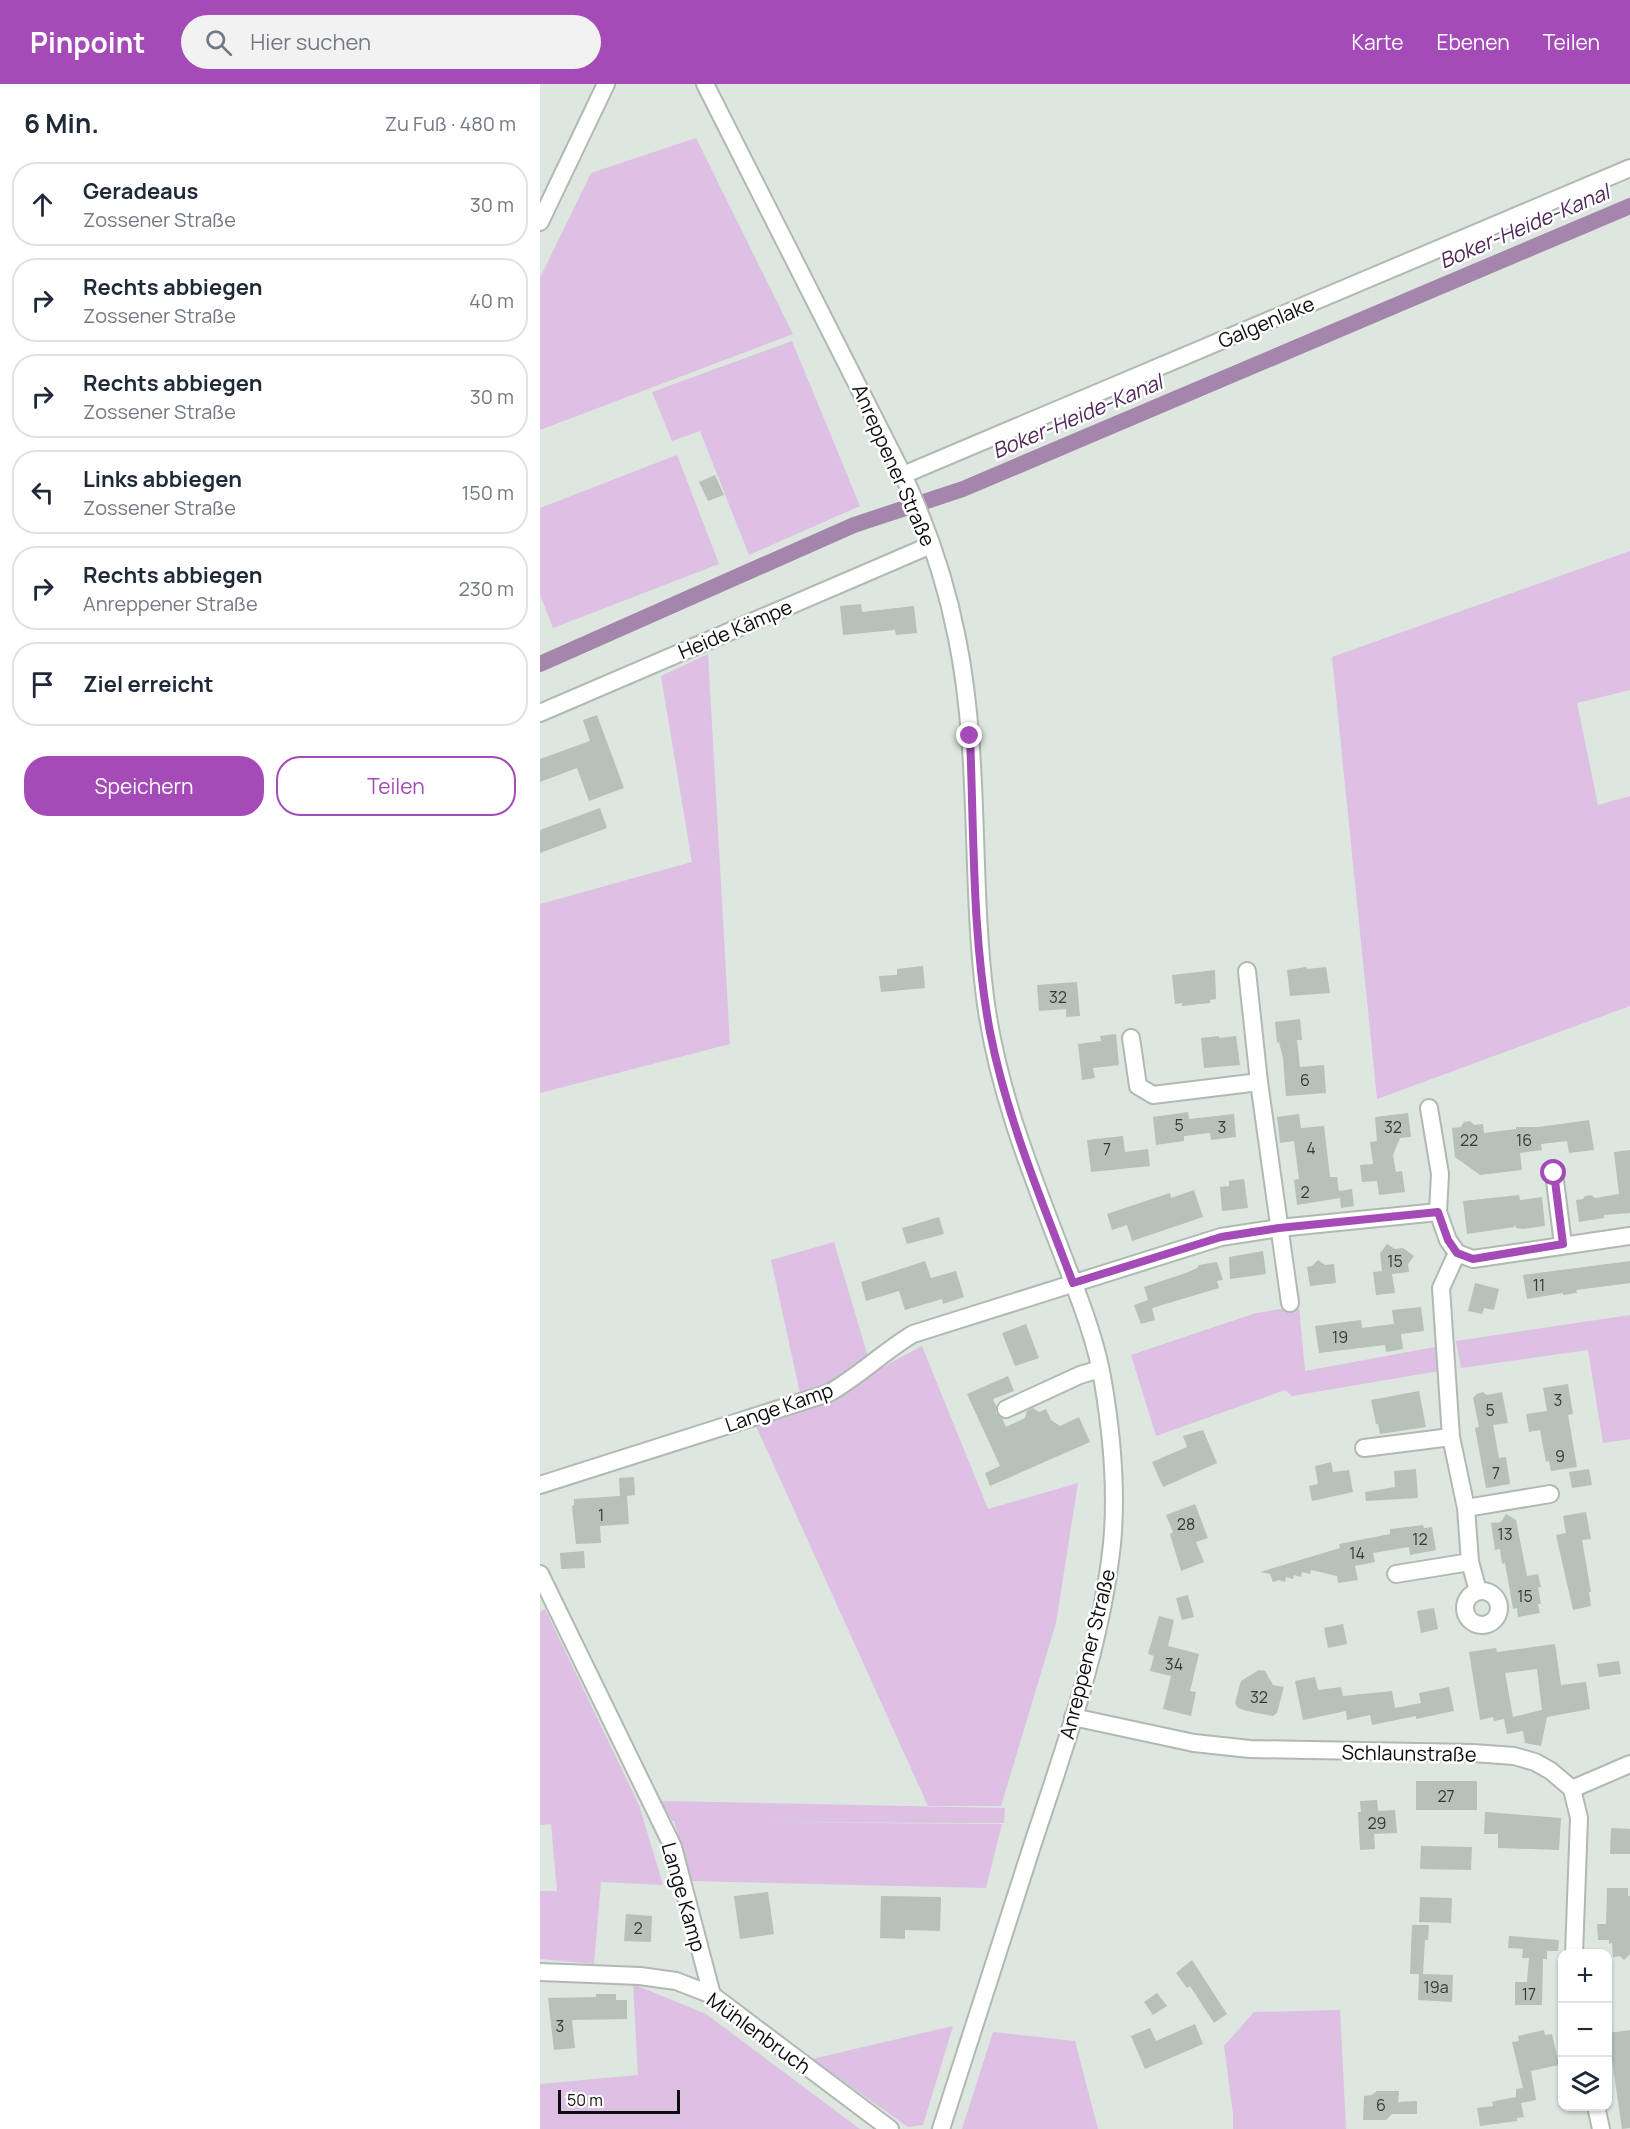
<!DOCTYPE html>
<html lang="de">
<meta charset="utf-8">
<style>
body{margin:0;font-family:Manrope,sans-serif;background:#f2f2f3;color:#1f2937}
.controls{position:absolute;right:18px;bottom:18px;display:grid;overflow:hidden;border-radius:12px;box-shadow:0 2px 4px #0004}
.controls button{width:54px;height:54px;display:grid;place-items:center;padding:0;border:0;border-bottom:2px solid #e0e1e3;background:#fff;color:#1f2937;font:30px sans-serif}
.scale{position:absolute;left:18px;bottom:15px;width:122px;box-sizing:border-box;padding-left:6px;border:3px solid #0b0e0c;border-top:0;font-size:16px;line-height:21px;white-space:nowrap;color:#0b0e0c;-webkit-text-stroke:4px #fff;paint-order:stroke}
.stop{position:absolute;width:18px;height:18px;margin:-14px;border:4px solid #a44bb7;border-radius:50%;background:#fff}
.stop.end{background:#a44bb7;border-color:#fff;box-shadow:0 2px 6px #0008}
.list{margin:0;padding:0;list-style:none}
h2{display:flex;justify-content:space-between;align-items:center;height:78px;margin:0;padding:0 24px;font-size:26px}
h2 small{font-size:20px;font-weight:400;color:#747a83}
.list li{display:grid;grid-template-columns:39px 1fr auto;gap:18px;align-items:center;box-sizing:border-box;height:84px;margin:0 12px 12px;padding:0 12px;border:2px solid #e0e1e3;border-radius:24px}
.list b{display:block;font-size:22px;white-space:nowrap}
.list p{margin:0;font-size:20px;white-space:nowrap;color:#747a83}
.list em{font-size:20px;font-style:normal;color:#747a83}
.actions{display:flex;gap:12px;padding:18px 24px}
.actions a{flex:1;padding:14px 0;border:2px solid #a44bb7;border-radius:24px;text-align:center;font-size:21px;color:#a44bb7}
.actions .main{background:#a44bb7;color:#fff}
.icon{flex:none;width:33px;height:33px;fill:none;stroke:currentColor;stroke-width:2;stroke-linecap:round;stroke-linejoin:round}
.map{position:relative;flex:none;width:1090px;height:2045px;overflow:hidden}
header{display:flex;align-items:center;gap:36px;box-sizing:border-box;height:84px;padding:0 30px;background:#a44bb7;color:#fff}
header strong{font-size:28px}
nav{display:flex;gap:33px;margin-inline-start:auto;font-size:21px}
.search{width:420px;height:54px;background:#f2f2f3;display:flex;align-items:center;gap:15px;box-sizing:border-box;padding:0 21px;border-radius:33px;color:#747a83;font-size:22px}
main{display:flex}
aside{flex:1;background:#fff}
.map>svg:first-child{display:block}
.green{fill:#dec0e4}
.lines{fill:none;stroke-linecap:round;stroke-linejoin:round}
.canal{stroke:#a485ab;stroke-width:16}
.building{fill:#b7c0b9;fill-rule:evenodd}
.minor-casing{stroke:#b0b9b2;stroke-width:20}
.minor{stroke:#fff;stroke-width:16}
.route{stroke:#a44bb7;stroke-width:8}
.labels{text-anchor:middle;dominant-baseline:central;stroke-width:5;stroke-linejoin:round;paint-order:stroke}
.number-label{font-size:16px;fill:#363a37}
.street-label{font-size:20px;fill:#0b0e0c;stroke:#fff}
.water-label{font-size:21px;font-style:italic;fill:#51285a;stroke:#fff}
</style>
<header>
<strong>Pinpoint</strong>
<div class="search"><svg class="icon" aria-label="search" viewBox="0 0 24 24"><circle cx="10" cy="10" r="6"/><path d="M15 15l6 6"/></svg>Hier suchen</div>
<nav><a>Karte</a><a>Ebenen</a><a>Teilen</a></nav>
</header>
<main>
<aside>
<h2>6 Min.<small>Zu Fuß · 480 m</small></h2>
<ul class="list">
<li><svg class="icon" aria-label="ahead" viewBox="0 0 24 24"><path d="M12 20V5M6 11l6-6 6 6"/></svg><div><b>Geradeaus</b><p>Zossener Straße</p></div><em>30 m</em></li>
<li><svg class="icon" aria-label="right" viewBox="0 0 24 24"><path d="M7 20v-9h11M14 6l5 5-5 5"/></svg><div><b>Rechts abbiegen</b><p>Zossener Straße</p></div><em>40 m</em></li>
<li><svg class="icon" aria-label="right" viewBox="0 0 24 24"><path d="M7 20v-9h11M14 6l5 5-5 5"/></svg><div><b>Rechts abbiegen</b><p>Zossener Straße</p></div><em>30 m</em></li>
<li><svg class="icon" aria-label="left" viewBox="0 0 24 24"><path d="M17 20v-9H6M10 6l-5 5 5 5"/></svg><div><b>Links abbiegen</b><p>Zossener Straße</p></div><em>150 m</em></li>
<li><svg class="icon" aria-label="right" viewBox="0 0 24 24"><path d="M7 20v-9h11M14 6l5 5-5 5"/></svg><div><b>Rechts abbiegen</b><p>Anreppener Straße</p></div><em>230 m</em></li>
<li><svg class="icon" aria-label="arrive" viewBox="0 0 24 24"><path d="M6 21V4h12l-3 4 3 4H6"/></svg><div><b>Ziel erreicht</b></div></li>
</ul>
<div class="actions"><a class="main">Speichern</a><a>Teilen</a></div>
</aside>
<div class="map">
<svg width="1090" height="2045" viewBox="0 0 1090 2045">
<rect width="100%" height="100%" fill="#dde6df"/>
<!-- green -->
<g class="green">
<path d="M 156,54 L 253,250 L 0,346 L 0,194 L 51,89 Z"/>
<path d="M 252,257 L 320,422 L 209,471 L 160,347 L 132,357 L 112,308 Z"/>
<path d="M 137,371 L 179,480 L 13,544 L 0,510 L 0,424 Z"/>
<path d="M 1090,467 L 1090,606 L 1037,619 L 1058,721 L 1090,712 L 1090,922 L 837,1015 L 792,573 Z"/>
<path d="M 168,570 L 190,960 L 0,1009 L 0,820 L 152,778 L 121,592 Z"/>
<path d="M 294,1158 L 328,1273 L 287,1302 L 260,1309 L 231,1176 Z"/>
<path d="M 759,1222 L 765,1287 L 895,1263 L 899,1287 L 752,1312 L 745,1306 L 616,1352 L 591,1271 L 716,1229 Z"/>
<path d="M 1090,1231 L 1090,1355 L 1063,1359 L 1048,1266 L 921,1284 L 916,1257 Z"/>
<path d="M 382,1262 L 448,1425 L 538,1399 L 516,1539 L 461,1722 L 388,1722 L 216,1342 L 292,1314 L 352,1278 Z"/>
<path d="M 5,1525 L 99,1721 L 123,1801 L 61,1798 L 54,1880 L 0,1875 L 0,1807 L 17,1807 L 11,1740 L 0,1741 L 0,1528 Z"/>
<path d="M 121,1717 L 465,1724 L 464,1739 L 183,1738 L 462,1740 L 446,1804 L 151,1797 L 134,1737 L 132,1737 Z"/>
<path d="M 93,1900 L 166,1930 L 320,2045 L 0,2045 L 0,2000 L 98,1991 Z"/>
<path d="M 800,1926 L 806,2045 L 693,2045 L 693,2030 L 684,1962 L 714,1928 Z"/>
<path d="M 413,1942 L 383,2041 L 368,2043 L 272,1975 Z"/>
<path d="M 453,1948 L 535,1957 L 558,2045 L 422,2045 Z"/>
</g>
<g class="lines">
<!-- canal -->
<path class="canal" d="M 0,580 L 314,441 L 423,405 L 1090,122"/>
</g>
<!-- building -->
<g class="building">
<path d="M 175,391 L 184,411 L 168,417 L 159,398 Z"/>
<path d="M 321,520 L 322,528 L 374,522 L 377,549 L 356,551 L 355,546 L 303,551 L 300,522 Z"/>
<path d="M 57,631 L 84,704 L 49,717 L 37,684 L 0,698 L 0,675 L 50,657 L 43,636 Z"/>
<path d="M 60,724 L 67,744 L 0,769 L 0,746 Z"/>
<path d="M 383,882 L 385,904 L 341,908 L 339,892 L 357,891 L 357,885 Z"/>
<path d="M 766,883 L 767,885 L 786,883 L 790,909 L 750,912 L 747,886 Z"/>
<path d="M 675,886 L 676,915 L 670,916 L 670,919 L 642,922 L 642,919 L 635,920 L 632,891 Z"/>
<path d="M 537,898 L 540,932 L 526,933 L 526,925 L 499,927 L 497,901 Z"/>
<path d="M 760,935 L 762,956 L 757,956 L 760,983 L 784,981 L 786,1009 L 746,1012 L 743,974 L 739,958 L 737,959 L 735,938 Z"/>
<path d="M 576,950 L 579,981 L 553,984 L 555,994 L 542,996 L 538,960 L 561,957 L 560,952 Z"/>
<path d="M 679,952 L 679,954 L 696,952 L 700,981 L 664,984 L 661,954 Z"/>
<path d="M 648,1028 L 649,1035 L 694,1030 L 696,1053 L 671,1056 L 670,1049 L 644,1052 L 644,1057 L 616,1061 L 613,1033 Z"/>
<path d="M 868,1029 L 871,1053 L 860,1054 L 853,1071 L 856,1088 L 862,1087 L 865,1108 L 839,1111 L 837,1097 L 822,1098 L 820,1081 L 833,1080 L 830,1058 L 837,1057 L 835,1033 Z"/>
<path d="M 759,1030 L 761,1044 L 784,1042 L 790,1093 L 797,1093 L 799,1107 L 812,1105 L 814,1122 L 801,1124 L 800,1114 L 757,1121 L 754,1096 L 759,1095 L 754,1057 L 740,1059 L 737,1033 Z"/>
<path d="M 1049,1036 L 1054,1066 L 1029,1069 L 1027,1057 L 1001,1060 L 1002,1066 L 980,1069 L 982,1086 L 940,1091 L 915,1073 L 912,1044 L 921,1043 L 924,1038 L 930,1037 L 934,1041 L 943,1040 L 944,1049 L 976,1045 L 976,1043 L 999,1043 Z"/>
<path d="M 583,1052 L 585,1068 L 608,1065 L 610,1082 L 551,1088 L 547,1056 Z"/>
<path d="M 1090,1066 L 1090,1129 L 1064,1131 L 1064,1134 L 1039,1138 L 1036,1116 L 1043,1115 L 1045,1112 L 1051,1111 L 1055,1114 L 1079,1110 L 1074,1068 Z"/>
<path d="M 704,1095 L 708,1124 L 682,1127 L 680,1103 L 689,1102 L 689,1097 Z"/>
<path d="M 654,1106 L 663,1133 L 592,1157 L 587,1141 L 572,1146 L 567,1130 L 630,1109 L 631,1114 Z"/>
<path d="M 979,1111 L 980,1116 L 1002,1113 L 1005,1142 L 983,1145 L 976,1144 L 975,1141 L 974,1143 L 927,1150 L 923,1117 Z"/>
<path d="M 399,1133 L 404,1150 L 367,1160 L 362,1144 Z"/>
<path d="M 847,1160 L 855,1165 L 863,1164 L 874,1172 L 868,1180 L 869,1188 L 852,1190 L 855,1209 L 836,1211 L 833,1188 L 842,1187 L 840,1169 Z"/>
<path d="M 723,1167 L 726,1190 L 690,1195 L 689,1173 Z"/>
<path d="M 778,1176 L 785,1181 L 794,1180 L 796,1199 L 770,1202 L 767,1183 L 772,1182 Z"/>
<path d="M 385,1177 L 391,1194 L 416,1187 L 424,1213 L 403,1220 L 402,1215 L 365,1226 L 359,1207 L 326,1217 L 321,1198 Z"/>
<path d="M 1090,1177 L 1090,1199 L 1036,1206 L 1037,1209 L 1023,1211 L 1023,1209 L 987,1215 L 983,1191 Z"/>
<path d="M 677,1178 L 683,1196 L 677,1197 L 679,1204 L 612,1224 L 615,1236 L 601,1240 L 594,1221 L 608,1216 L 604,1203 L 646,1189 L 657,1184 L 659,1181 Z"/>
<path d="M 935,1199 L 959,1205 L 954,1226 L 944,1224 L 942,1230 L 928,1227 Z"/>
<path d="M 881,1223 L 884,1247 L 861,1250 L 863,1265 L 846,1268 L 845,1261 L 779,1269 L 775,1242 L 821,1236 L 822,1244 L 854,1240 L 852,1226 Z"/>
<path d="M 486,1240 L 499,1274 L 475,1282 L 462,1249 Z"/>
<path d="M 468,1292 L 474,1307 L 453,1315 L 456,1322 L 456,1329 L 462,1334 L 466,1343 L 485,1334 L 487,1327 L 493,1324 L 499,1328 L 506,1325 L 511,1336 L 520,1342 L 539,1333 L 550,1358 L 450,1402 L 445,1389 L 460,1382 L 427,1310 Z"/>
<path d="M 1028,1300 L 1033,1330 L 1028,1331 L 1037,1383 L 1011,1387 L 1009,1377 L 1006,1378 L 1000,1346 L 989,1348 L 986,1330 L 1007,1327 L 1003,1304 Z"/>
<path d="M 879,1307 L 886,1343 L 840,1350 L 838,1340 L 836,1340 L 831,1316 Z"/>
<path d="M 943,1308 L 947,1311 L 962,1308 L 968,1339 L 953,1341 L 959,1374 L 966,1373 L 970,1400 L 946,1404 L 935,1344 L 939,1343 L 933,1314 L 937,1310 Z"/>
<path d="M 663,1346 L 677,1379 L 623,1403 L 612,1378 L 647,1363 L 643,1352 Z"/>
<path d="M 791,1378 L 793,1388 L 809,1386 L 813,1408 L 772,1417 L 769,1402 L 778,1400 L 775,1382 Z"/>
<path d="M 876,1385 L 878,1414 L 826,1417 L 825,1408 L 855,1403 L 854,1387 Z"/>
<path d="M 1049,1385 L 1052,1401 L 1032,1404 L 1029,1388 Z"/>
<path d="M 94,1393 L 95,1411 L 87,1412 L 89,1440 L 60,1442 L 61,1459 L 36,1460 L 32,1422 L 34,1421 L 34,1415 L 80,1412 L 79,1394 Z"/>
<path d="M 655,1420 L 668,1454 L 656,1458 L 664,1478 L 641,1487 L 630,1450 L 633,1448 L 626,1431 Z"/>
<path d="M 1046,1428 L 1051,1455 L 1042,1456 L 1051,1508 L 1049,1508 L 1051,1522 L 1033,1526 L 1016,1451 L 1026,1449 L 1023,1432 Z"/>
<path d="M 966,1430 L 976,1436 L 987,1492 L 998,1490 L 1001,1503 L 998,1503 L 1001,1520 L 998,1520 L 1000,1529 L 978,1533 L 977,1524 L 973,1525 L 965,1479 L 962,1480 L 960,1465 L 955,1466 L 951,1439 L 961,1438 Z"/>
<path d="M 883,1441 L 884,1444 L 892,1443 L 896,1466 L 870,1471 L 869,1463 L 833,1469 L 835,1478 L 815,1482 L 818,1496 L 798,1499 L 797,1492 L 771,1486 L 770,1490 L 762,1488 L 761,1493 L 754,1491 L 753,1495 L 746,1493 L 745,1498 L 739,1496 L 733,1498 L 730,1490 L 720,1488 L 800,1464 L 799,1460 L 850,1450 L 850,1445 Z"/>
<path d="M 44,1467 L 45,1484 L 21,1485 L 20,1469 Z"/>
<path d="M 648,1511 L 654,1533 L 642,1536 L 636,1514 Z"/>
<path d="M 894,1524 L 898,1545 L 881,1549 L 877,1527 Z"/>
<path d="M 619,1532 L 634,1536 L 628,1562 L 659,1570 L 650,1607 L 656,1608 L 651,1632 L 623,1625 L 631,1592 L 610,1587 L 614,1572 L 608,1570 Z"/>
<path d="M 803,1540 L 807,1560 L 788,1564 L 784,1544 Z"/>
<path d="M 1015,1560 L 1021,1601 L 1046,1598 L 1050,1625 L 1007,1633 L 1001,1662 L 985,1659 L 983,1647 L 967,1650 L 964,1635 L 954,1637 L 953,1633 L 940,1636 L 929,1568 L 956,1564 L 957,1568 ZM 997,1585 L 1002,1626 L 973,1633 L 965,1589 Z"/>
<path d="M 1079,1577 L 1081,1590 L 1059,1593 L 1057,1580 Z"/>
<path d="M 719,1586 L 725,1587 L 733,1601 L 744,1603 L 737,1629 L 733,1632 L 707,1627 L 698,1624 L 695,1619 L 701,1597 Z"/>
<path d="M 775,1593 L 778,1606 L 801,1603 L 803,1612 L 852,1607 L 855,1624 L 881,1619 L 879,1609 L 909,1603 L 914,1627 L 876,1635 L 876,1632 L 832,1641 L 830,1631 L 807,1636 L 806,1627 L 763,1636 L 755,1597 Z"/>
<rect x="876" y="1697" width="61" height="29"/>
<path d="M 837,1716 L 838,1727 L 855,1726 L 857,1749 L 834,1750 L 835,1765 L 820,1766 L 818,1728 L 821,1728 L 820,1717 Z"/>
<path d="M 945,1728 L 1021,1734 L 1019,1766 L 958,1764 L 958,1750 L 944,1750 Z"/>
<path d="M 1071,1744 L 1090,1745 L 1090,1770 L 1070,1770 Z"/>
<path d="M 881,1762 L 932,1763 L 931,1786 L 880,1785 Z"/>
<path d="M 1067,1804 L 1088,1804 L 1088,1812 L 1090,1812 L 1090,1870 L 1084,1876 L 1080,1872 L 1073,1873 L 1072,1859 L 1069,1860 L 1069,1856 L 1058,1856 L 1057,1840 L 1066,1840 Z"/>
<path d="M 228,1808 L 234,1850 L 200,1855 L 194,1812 Z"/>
<path d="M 341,1812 L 401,1813 L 400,1847 L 365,1846 L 365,1855 L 340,1854 Z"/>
<path d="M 880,1813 L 912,1814 L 911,1839 L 879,1838 Z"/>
<path d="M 86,1830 L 112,1832 L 111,1858 L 84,1857 Z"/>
<path d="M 872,1841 L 889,1841 L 888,1856 L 885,1856 L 883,1890 L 913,1891 L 912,1918 L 878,1916 L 879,1890 L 870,1890 Z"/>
<path d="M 969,1852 L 1019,1856 L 1018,1867 L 1007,1867 L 1007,1875 L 1003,1875 L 1002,1921 L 975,1921 L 975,1898 L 987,1898 L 989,1874 L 982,1874 L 983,1865 L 968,1864 Z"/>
<path d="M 652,1876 L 687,1930 L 674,1939 L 650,1902 L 647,1904 L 636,1889 Z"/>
<path d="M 617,1909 L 627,1922 L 613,1931 L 604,1918 Z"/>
<path d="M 56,1910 L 76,1910 L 76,1916 L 87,1916 L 87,1935 L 32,1936 L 35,1964 L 14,1966 L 8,1914 L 56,1913 Z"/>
<path d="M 655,1940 L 663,1960 L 605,1985 L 591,1952 L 610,1944 L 616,1957 Z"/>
<path d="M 1004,1946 L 1005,1951 L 1012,1950 L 1019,1981 L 991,1987 L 996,2016 L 981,2019 L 984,2033 L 977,2034 L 977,2037 L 940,2042 L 937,2024 L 953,2022 L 952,2018 L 960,2016 L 976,2013 L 976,2005 L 983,2004 L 972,1958 L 979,1957 L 978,1952 Z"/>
<path d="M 1090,1946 L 1090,2044 L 1082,2045 L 1068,1949 Z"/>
<path d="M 837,2007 L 859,2007 L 858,2018 L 877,2017 L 877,2030 L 852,2030 L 846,2036 L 823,2036 L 824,2012 L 832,2011 Z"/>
</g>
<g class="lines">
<defs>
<g id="minor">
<path d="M 165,0 L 363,391 C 387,442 406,498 417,554 C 441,672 430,794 445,913 C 456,999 487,1079 518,1159 C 535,1204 555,1250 563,1298 C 572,1351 577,1407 572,1460 C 561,1563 525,1662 493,1759 C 462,1854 431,1949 401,2045"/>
<path d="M 0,138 L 66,0"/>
<path d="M 363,391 L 1090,84"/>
<path d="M 0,629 L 391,461"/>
<path d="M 707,887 L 719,998 L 750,1219"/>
<path d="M 591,954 L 598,1002 L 613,1011 L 719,998"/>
<path d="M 889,1024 L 900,1090 L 898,1128 L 908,1156 L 917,1169 L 933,1175 L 1090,1152"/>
<path d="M 1014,1089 L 1023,1160"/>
<path d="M 917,1169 L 901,1204 L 911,1353 L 926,1424 L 930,1478 L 938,1507"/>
<path d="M 466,1325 L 540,1291 L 560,1285"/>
<path d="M 824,1364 L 911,1353"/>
<path d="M 0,1401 L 289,1309 C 319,1292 343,1268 373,1250 L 681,1153 L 739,1144 L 898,1128"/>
<path d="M 926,1424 L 1010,1410"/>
<path d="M 0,1490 L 133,1763 L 172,1911"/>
<path d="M 856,1490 L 930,1478"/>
<circle cx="942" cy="1524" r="17"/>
<path d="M 533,1633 L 654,1659 L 710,1665 L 933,1669 L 974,1672 L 995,1678 L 1011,1687 L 1032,1705 L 1039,1734 L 1034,1870"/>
<path d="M 1032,1705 L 1090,1680"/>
<path d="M 0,1888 L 100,1892 L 136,1897 L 172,1911 L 350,2045"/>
<path d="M 1056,2022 L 1061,2045"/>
</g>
</defs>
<!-- minor casing -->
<use href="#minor" class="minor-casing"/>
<!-- minor -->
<use href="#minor" class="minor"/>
</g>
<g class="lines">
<!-- route -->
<path class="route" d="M 430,652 C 434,749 432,853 450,948 C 467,1035 502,1117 533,1199 L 681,1153 L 739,1144 L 898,1128 L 908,1156 L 917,1169 L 933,1175 L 1023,1160 L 1014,1089"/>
</g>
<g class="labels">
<!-- number labels -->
<g class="number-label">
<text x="518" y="913">32</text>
<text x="765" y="996">6</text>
<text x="639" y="1041">5</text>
<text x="682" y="1043">3</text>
<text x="853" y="1043">32</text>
<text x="929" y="1056">22</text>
<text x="984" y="1056">16</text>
<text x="771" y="1064">4</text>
<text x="567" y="1065">7</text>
<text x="765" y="1108">2</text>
<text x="855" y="1177">15</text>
<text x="999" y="1201">11</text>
<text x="800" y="1253">19</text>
<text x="1018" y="1316">3</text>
<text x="950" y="1326">5</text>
<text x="1020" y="1372">9</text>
<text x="956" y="1389">7</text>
<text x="61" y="1431">1</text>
<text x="646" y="1440">28</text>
<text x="965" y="1450">13</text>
<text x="880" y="1455">12</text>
<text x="817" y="1469">14</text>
<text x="985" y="1512">15</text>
<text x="634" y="1580">34</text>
<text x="719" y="1613">32</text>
<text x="906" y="1712">27</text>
<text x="837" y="1739">29</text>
<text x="98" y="1844">2</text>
<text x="896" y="1903">19a</text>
<text x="989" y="1910">17</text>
<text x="20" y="1942">3</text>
<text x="841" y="2021">6</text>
</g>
<!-- street labels -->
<g class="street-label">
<text transform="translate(726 238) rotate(-23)">Galgenlake</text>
<text transform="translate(354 381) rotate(66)">Anreppener Straße</text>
<text transform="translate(195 545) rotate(-23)">Heide Kämpe</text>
<text transform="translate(239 1323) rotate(-19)">Lange Kamp</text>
<text transform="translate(547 1570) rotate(-76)">Anreppener Straße</text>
<text transform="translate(869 1669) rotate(1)">Schlaunstraße</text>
<text transform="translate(144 1813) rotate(74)">Lange Kamp</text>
<text transform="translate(219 1949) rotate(36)">Mühlenbruch</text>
</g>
<!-- water labels -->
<g class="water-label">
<text transform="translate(984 142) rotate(-23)">Boker-Heide-Kanal</text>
<text transform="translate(537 332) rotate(-23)">Boker-Heide-Kanal</text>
</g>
</g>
</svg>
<div class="controls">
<button>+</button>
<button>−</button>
<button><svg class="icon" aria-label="layers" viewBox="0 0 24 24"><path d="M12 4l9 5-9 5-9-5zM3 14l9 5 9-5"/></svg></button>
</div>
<div class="scale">50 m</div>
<div class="stop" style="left:1014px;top:1089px"></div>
<div class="stop end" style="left:430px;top:652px"></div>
</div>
</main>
